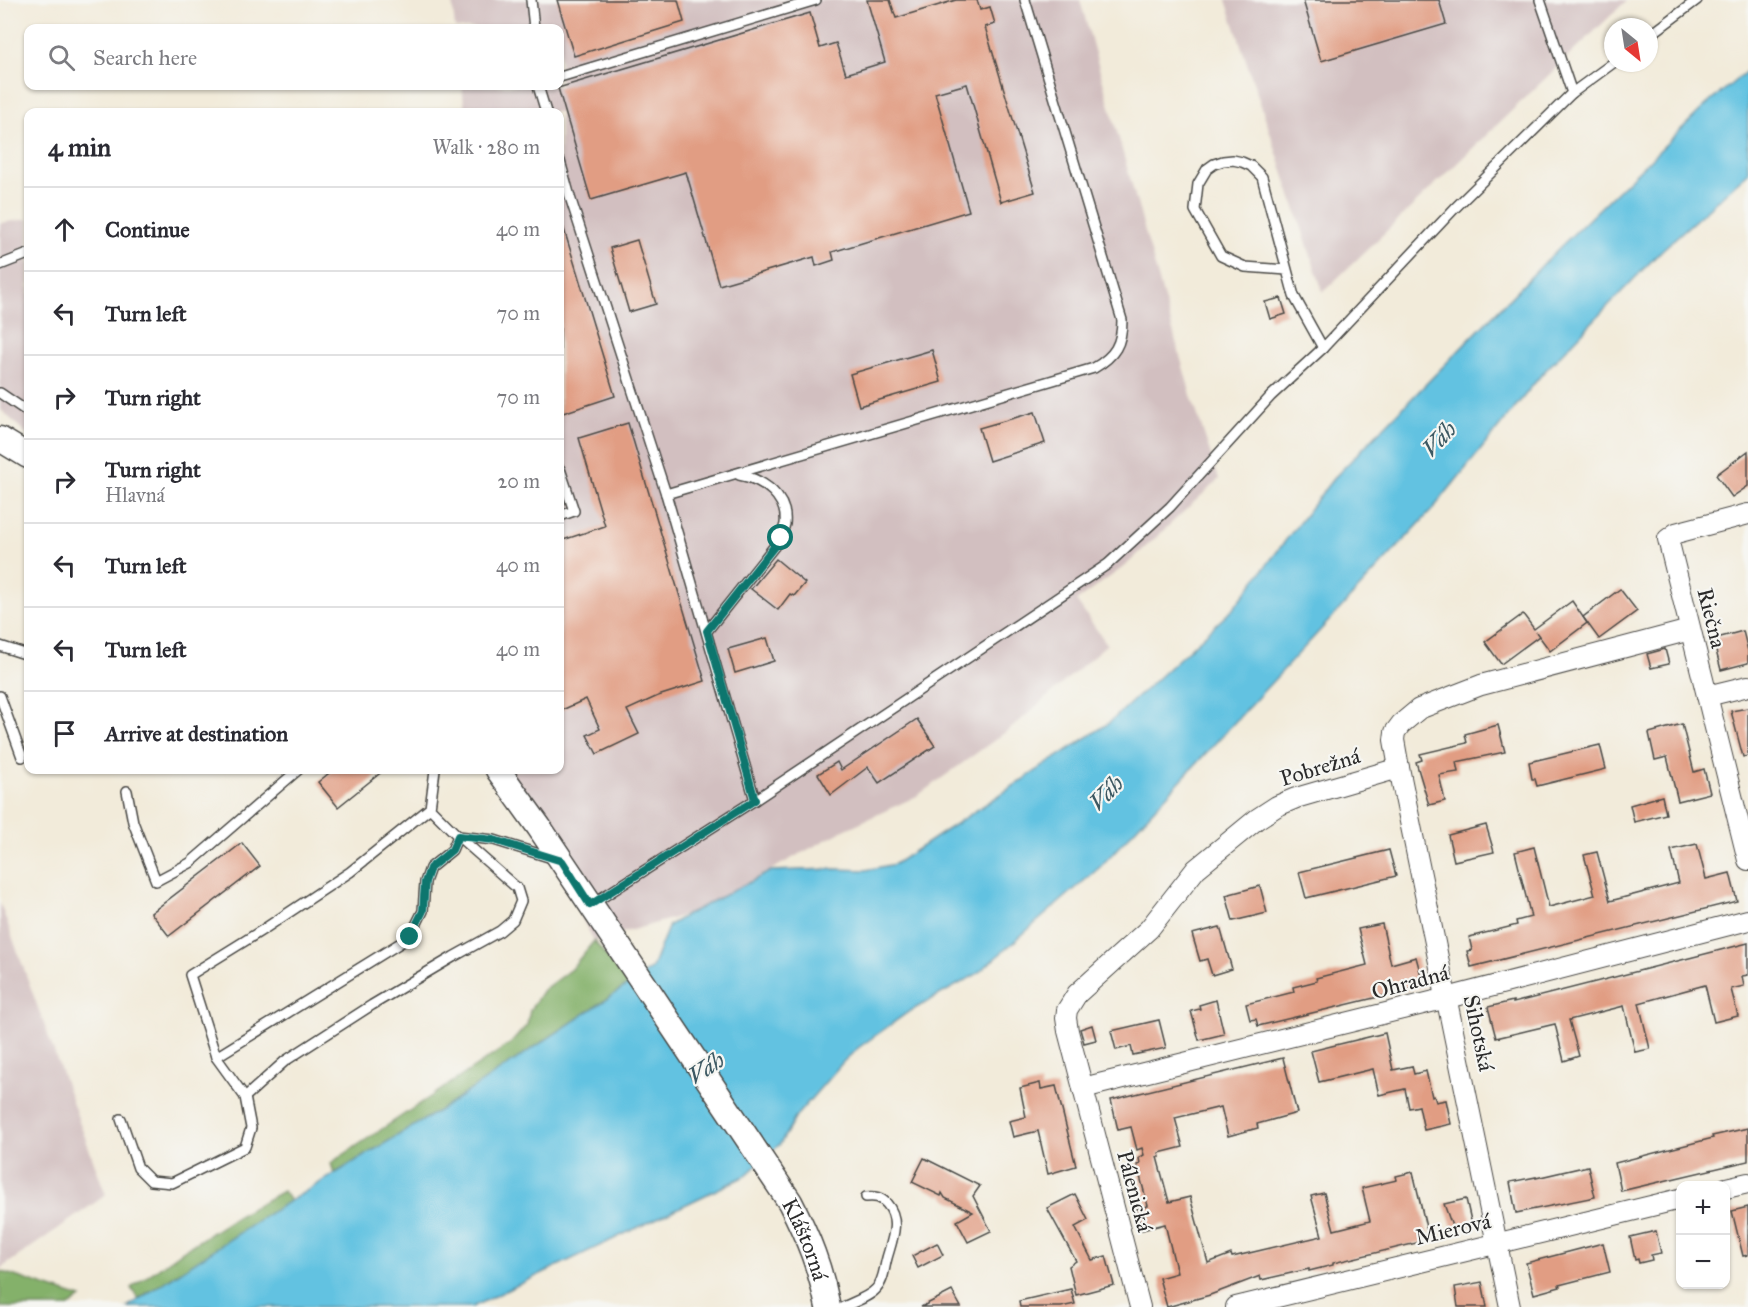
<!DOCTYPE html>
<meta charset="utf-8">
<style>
body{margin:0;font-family:"IM FELL Great Primer",serif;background:#f7f7f7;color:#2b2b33}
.controls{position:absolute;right:18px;bottom:18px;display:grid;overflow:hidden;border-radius:12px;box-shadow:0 2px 4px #0004}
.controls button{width:54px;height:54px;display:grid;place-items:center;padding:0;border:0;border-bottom:2px solid #e1e1e2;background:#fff;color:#2b2b33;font:30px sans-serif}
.compass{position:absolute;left:1604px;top:18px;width:54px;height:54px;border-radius:50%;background:#fff;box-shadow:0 2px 4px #0004;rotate:150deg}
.stop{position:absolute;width:18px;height:18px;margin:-14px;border:4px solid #0f766e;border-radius:50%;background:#fff}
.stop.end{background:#0f766e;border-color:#fff;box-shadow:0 2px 6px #0008}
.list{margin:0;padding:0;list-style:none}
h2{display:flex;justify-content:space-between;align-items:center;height:78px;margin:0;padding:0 24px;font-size:26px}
h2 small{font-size:20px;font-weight:400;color:#7c7c81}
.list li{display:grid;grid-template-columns:39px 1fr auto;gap:18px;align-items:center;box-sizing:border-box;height:84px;padding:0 24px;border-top:2px solid #e1e1e2}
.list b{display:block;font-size:22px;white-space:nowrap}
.list p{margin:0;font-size:20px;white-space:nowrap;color:#7c7c81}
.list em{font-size:20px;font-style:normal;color:#7c7c81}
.icon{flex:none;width:33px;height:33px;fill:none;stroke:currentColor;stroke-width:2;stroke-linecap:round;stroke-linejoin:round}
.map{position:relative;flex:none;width:1748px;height:1307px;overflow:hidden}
.search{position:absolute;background:#fff;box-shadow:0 2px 4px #0004;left:24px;top:24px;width:540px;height:66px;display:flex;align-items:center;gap:15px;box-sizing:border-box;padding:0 21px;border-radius:12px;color:#7c7c81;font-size:22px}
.panel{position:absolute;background:#fff;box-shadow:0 2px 4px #0004;left:24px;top:108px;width:540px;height:666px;border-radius:12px}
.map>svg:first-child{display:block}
.industrial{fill:#d2bfc0}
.forest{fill:#84b16a;stroke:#586e4a;stroke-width:1.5}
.water{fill:#62c2e1;stroke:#467686;stroke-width:1.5}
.building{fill:#e19d83}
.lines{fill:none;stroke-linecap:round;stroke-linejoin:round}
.service-casing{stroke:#494845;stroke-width:12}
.minor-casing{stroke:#494845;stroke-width:22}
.tertiary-casing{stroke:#494845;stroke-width:27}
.service{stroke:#fff;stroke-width:9}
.minor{stroke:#fff;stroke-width:20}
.tertiary{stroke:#fff;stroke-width:24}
.route{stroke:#0f766e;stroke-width:8}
.labels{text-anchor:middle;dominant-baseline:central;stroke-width:4.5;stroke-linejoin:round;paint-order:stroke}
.street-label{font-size:22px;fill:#2b2b2b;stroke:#f6f6f2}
.water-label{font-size:24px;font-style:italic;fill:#3c5862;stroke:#f6f6f2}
</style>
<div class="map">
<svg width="1748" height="1307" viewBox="0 0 1748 1307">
<rect width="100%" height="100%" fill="#f6f6f2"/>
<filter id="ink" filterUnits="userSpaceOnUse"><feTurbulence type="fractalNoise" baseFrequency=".0167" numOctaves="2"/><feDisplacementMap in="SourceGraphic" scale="12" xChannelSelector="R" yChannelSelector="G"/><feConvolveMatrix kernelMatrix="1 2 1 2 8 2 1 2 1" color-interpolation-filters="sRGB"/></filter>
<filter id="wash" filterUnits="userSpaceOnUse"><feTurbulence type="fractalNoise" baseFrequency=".008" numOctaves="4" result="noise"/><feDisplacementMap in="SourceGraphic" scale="24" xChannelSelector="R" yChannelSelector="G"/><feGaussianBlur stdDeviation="1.35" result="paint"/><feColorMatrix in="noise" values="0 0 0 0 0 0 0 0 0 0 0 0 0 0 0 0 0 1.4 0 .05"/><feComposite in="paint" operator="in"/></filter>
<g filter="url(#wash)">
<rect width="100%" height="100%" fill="#f2ebda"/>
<!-- industrial -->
<g class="industrial">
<path d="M 452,0 L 1080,0 L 1191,395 L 1219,479 L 1125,566 L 1076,601 L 1107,644 L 1014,726 L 917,796 L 844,830 L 743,885 L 700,936 L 688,914 L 594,941 L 502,770 L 560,770 L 560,112 L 465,112 L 462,86 L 560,86 L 560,28 L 455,28 Z"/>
<path d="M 1226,0 L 1627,0 L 1323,292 Z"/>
<path d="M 28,219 L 28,435 L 0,409 L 0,223 Z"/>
<path d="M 0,903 L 106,1195 L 0,1269 Z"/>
</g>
<!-- forest -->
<g class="forest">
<path d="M 594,941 L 629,984 L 445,1107 L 334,1174 L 331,1163 L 511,1043 L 527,1025 L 530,1010 L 543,990 L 571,969 Z"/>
<path d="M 283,1191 L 290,1201 L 138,1299 L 131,1288 L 184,1250 L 238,1216 Z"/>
<path d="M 0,1271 L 81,1298 L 69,1307 L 0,1307 Z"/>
</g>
<!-- water -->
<path class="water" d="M 1748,70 L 1748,173 L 1662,250 L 1542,374 L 1432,510 L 1100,867 L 977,974 L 907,1013 L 858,1048 L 843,1062 L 797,1115 L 780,1144 L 745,1176 L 472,1307 L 127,1307 L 265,1216 L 445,1107 L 616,993 L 652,968 L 669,925 L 688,914 L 771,871 L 834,869 L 866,870 L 895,864 L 1109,723 L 1233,609 L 1332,480 L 1559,248 L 1705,106 Z"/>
<g id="blocks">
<!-- building -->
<g class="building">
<path d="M 557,0 L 678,0 L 684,22 L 574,56 Z"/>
<path d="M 867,0 L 890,0 L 896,18 L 956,0 L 977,0 L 980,10 L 990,7 L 995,24 L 985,27 L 1035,192 L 1001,202 L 967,84 L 935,93 L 969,211 L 832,252 L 834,260 L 816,266 L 814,257 L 719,285 L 686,172 L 591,200 L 558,88 L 810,13 L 820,48 L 836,43 L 846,74 L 885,62 Z"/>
<path d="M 1303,0 L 1439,0 L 1446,24 L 1321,61 Z"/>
<path d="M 560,226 L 563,226 L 615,396 L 560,414 Z"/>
<path d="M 637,240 L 656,304 L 629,312 L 610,248 Z"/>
<path d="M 1281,298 L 1286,314 L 1270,319 L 1265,302 Z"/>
<path d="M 932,350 L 941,382 L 859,406 L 850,374 Z"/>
<path d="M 1035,412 L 1045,443 L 989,461 L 979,428 Z"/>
<path d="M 628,423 L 705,681 L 658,696 L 627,710 L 639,734 L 597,754 L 587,735 L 600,729 L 586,699 L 560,711 L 560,541 L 605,526 L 579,438 Z"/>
<path d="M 1748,451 L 1748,486 L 1732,497 L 1716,475 Z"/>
<path d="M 776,559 L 805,583 L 794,596 L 790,594 L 778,610 L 751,589 Z"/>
<path d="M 1620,589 L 1637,611 L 1599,639 L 1583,617 Z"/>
<path d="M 1572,601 L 1587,623 L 1550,651 L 1536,632 L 1539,636 L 1501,664 L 1485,642 L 1523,614 L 1534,629 Z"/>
<path d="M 1743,631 L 1748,651 L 1748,663 L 1721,670 L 1713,639 Z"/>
<path d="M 767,638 L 774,661 L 735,673 L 728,649 Z"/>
<path d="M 1665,649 L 1669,664 L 1651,668 L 1647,654 Z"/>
<path d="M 1748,708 L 1748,756 L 1743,757 L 1731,711 Z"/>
<path d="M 917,719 L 935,746 L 879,783 L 868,767 L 831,795 L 818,774 L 837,762 L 841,770 Z"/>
<path d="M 1682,724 L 1694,772 L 1704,769 L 1710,793 L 1678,801 L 1667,757 L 1655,760 L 1649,733 Z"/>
<path d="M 1498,725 L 1505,752 L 1456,762 L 1458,772 L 1439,775 L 1445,801 L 1429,805 L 1416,762 L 1422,760 L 1420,754 L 1467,743 L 1465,734 Z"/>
<path d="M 1600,745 L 1606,769 L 1537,786 L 1535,779 L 1532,779 L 1529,762 Z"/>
<path d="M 333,770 L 384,770 L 338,807 L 318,782 Z"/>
<path d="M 1662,796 L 1666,814 L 1634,822 L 1630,805 Z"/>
<path d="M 1486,825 L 1494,852 L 1454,861 L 1448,835 Z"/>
<path d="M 242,843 L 260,866 L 169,936 L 151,913 Z"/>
<path d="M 1697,844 L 1706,879 L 1730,873 L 1737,901 L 1471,967 L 1467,951 L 1472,950 L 1469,937 L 1517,925 L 1516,921 L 1531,917 L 1515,852 L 1534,847 L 1549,907 L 1595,895 L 1584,855 L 1597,852 L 1610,901 L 1679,883 L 1671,850 Z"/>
<path d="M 1389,850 L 1396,876 L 1306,898 L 1299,872 Z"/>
<path d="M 1260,886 L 1267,913 L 1233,921 L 1226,895 Z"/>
<path d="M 1382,924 L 1391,964 L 1416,957 L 1424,986 L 1258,1026 L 1256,1019 L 1250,1020 L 1246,1004 L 1294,992 L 1293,987 L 1317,981 L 1316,978 L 1367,965 L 1358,929 Z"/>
<path d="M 1220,927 L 1232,969 L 1212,975 L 1207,959 L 1200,961 L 1192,934 Z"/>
<path d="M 1748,943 L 1748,975 L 1742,976 L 1744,986 L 1731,989 L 1738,1016 L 1714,1022 L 1705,985 L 1639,1003 L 1650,1049 L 1635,1052 L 1624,1006 L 1569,1020 L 1579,1056 L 1564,1061 L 1555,1024 L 1496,1038 L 1488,1007 L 1513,1001 L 1513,1003 Z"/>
<path d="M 1216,1000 L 1224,1034 L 1199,1040 L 1191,1011 L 1200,1009 L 1199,1005 Z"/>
<path d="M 1159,1020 L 1166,1048 L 1133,1055 L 1131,1046 L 1116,1050 L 1111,1031 Z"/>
<path d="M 1092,1025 L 1096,1040 L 1084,1043 L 1080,1029 Z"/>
<path d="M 1385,1033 L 1393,1070 L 1412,1066 L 1414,1074 L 1426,1071 L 1432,1097 L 1434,1096 L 1436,1102 L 1446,1100 L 1451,1124 L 1424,1130 L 1419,1106 L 1409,1108 L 1405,1089 L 1379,1095 L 1373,1069 L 1319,1082 L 1311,1051 Z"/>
<path d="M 1283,1058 L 1297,1113 L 1257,1124 L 1258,1128 L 1228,1136 L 1221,1107 L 1175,1118 L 1183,1147 L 1159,1153 L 1160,1157 L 1157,1157 L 1169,1202 L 1190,1197 L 1208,1263 L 1231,1254 L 1232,1257 L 1322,1236 L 1311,1196 L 1324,1193 L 1334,1230 L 1370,1221 L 1362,1188 L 1397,1180 L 1396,1176 L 1413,1172 L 1429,1240 L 1333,1263 L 1333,1265 L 1309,1271 L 1309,1269 L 1261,1280 L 1260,1276 L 1210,1295 L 1167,1307 L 1159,1278 L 1177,1273 L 1165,1224 L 1142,1230 L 1136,1209 L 1148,1206 L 1137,1165 L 1140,1164 L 1139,1158 L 1144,1155 L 1142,1148 L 1137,1150 L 1131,1127 L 1118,1130 L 1111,1100 Z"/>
<path d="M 1040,1083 L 1041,1089 L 1056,1086 L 1076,1166 L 1048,1174 L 1038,1131 L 1013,1137 L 1009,1121 L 1026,1117 L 1020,1088 Z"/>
<path d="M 1748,1128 L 1748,1161 L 1621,1191 L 1615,1163 L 1713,1138 L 1712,1136 Z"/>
<path d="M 924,1158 L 980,1186 L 973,1196 L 991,1231 L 968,1242 L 957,1221 L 973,1212 L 945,1198 L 942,1193 L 941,1196 L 912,1182 Z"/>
<path d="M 1588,1166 L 1595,1197 L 1516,1213 L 1510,1182 L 1536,1177 L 1536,1178 Z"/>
<path d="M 1075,1194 L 1088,1220 L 1075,1227 L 1092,1260 L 1106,1256 L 1114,1285 L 1076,1295 L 1069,1266 L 1076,1261 L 1047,1208 Z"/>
<path d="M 1466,1199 L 1472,1225 L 1453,1229 L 1444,1204 Z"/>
<path d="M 1748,1207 L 1748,1255 L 1743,1256 L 1732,1211 Z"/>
<path d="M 1656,1231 L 1661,1253 L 1651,1255 L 1652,1260 L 1639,1263 L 1638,1259 L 1635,1260 L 1630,1237 Z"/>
<path d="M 937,1243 L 943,1255 L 918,1268 L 912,1256 Z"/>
<path d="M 1603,1243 L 1610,1272 L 1559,1285 L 1560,1287 L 1534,1294 L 1526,1263 Z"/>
<path d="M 1482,1282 L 1487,1307 L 1458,1307 L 1455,1287 Z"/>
<path d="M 1071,1289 L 1075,1304 L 1061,1307 L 1020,1307 L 1019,1301 Z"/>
<path d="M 952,1291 L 961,1307 L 921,1307 Z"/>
</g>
</g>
</g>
<g filter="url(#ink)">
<use href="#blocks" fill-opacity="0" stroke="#494845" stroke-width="1.5"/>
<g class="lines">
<defs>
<g id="service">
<path d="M 531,0 L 534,28"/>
<path d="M 1540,0 L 1572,93"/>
<path d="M 1649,36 L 1697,0"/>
<path d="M 560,77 L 816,0"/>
<path d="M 538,86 L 546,112"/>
<path d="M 560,161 L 570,197 L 666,494 L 755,800"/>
<path d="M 0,265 L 28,254"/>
<path d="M 1287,270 L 1245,267 L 1221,256 L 1195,210 L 1198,184 L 1207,169 L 1214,164 L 1223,161 L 1233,160 L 1242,162 L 1251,166 L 1262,177 L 1294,296 L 1323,348"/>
<path d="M 0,393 L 28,412"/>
<path d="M 560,469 L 574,511 L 560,516"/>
<path d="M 666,494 L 1094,368 C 1115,356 1122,344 1122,320 L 1025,0"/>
<path d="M 707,631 L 781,538 C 782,533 784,528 785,524 C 788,497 763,479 739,475"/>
<path d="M 0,646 L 28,655"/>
<path d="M 0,696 L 22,757"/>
<path d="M 127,791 L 133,822 L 156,881 L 190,863 L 298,770"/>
<path d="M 430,808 L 458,836 L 452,850 L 430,868 L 425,882 L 423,911 L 410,937 L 216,1057 L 190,975 L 264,929 L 350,872 L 430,808 L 435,770"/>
<path d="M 458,836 L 494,840 L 555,859"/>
<path d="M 592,904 L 755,800 L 1108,564 L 1170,507 L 1271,396 L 1323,348 L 1455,208 L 1572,93 L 1613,63"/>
<path d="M 245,1097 L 285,1061 L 372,1005 L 453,957 L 500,931 L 513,920 L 521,901 L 517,888 L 458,836"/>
<path d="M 121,1119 L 138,1168 L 151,1181 L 172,1183 L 245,1147 L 251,1128 L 245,1097 L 216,1057"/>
<path d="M 843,1307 C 854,1302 869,1297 876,1289 C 884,1281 884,1268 887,1258 C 892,1240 901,1220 887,1204 C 881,1197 875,1196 866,1197"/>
</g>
<g id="minor">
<path d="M 1748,514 L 1676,533 L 1668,539 L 1748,860"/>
<path d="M 1707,696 L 1748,686"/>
<path d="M 1083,1088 L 1447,998 L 1748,920"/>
<path d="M 1726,1188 L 1748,1183"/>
<path d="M 1140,1307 L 1068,1031 L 1066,1018 L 1067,1010 L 1077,994 L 1149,929 L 1196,869 L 1257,819 L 1277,806 L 1296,798 L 1399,768"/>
<path d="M 1236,1307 L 1680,1199"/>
<path d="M 1510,1307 L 1399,768 L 1394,740 L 1395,732 L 1401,724 L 1419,709 L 1481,685 L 1690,630"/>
</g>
<g id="tertiary">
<path d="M 0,439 L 28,456"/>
<path id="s1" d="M 498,770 L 539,827 L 790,1202 C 809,1239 820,1267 828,1307"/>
</g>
</defs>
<!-- service casing -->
<use href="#service" class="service-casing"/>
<!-- minor casing -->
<use href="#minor" class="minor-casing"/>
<!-- tertiary casing -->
<use href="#tertiary" class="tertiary-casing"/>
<!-- service -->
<use href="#service" class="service"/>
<!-- minor -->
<use href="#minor" class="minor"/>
<!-- tertiary -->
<use href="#tertiary" class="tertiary"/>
</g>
</g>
<g class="lines" filter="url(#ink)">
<!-- route -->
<path class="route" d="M 410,937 L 423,911 L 425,882 L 430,868 L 452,850 L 458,836 L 494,840 L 562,861 L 590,905 L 755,800 L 707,631 L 781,538"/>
</g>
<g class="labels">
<!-- street labels -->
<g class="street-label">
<text transform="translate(1712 618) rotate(76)">Riečna</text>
<text transform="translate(1320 767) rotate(-17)">Pobrežná</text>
<text transform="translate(1410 982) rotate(-15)">Ohradná</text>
<text transform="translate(1479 1033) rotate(78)">Sihotská</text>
<text transform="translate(1135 1191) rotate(75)">Pálenická</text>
<text transform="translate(1453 1229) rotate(-13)">Mierová</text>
<text stroke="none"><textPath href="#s1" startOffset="562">Kláštorná</textPath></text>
</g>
<!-- water labels -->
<g class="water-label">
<text transform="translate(1439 439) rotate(-47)">Váh</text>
<text transform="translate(1106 793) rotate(-46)">Váh</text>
<text transform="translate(706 1068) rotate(-34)">Váh</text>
</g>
</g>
</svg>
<div class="controls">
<button>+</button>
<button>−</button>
</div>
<svg class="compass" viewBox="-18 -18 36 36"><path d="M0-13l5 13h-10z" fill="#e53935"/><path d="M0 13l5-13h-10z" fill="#7c7c81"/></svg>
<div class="stop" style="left:781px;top:538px"></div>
<div class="stop end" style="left:410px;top:937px"></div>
<div class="search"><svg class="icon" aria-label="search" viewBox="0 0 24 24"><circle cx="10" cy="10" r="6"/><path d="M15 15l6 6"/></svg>Search here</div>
<section class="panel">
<h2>4 min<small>Walk · 280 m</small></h2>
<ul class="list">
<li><svg class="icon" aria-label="ahead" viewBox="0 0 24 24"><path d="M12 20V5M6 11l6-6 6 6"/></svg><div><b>Continue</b></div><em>40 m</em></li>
<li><svg class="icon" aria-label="left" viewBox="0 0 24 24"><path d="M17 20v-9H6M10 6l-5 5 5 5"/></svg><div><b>Turn left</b></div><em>70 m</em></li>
<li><svg class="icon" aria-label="right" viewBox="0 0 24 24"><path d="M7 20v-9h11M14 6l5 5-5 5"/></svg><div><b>Turn right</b></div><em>70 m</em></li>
<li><svg class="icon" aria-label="right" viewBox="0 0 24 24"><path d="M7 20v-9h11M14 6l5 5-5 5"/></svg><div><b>Turn right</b><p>Hlavná</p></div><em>20 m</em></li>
<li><svg class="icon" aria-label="left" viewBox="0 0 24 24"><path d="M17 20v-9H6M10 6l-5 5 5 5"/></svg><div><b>Turn left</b></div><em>40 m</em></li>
<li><svg class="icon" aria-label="left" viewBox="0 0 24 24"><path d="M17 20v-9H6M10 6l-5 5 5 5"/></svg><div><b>Turn left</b></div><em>40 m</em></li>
<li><svg class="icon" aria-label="arrive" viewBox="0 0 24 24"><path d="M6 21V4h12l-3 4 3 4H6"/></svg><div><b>Arrive at destination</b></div></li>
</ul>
</section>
</div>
